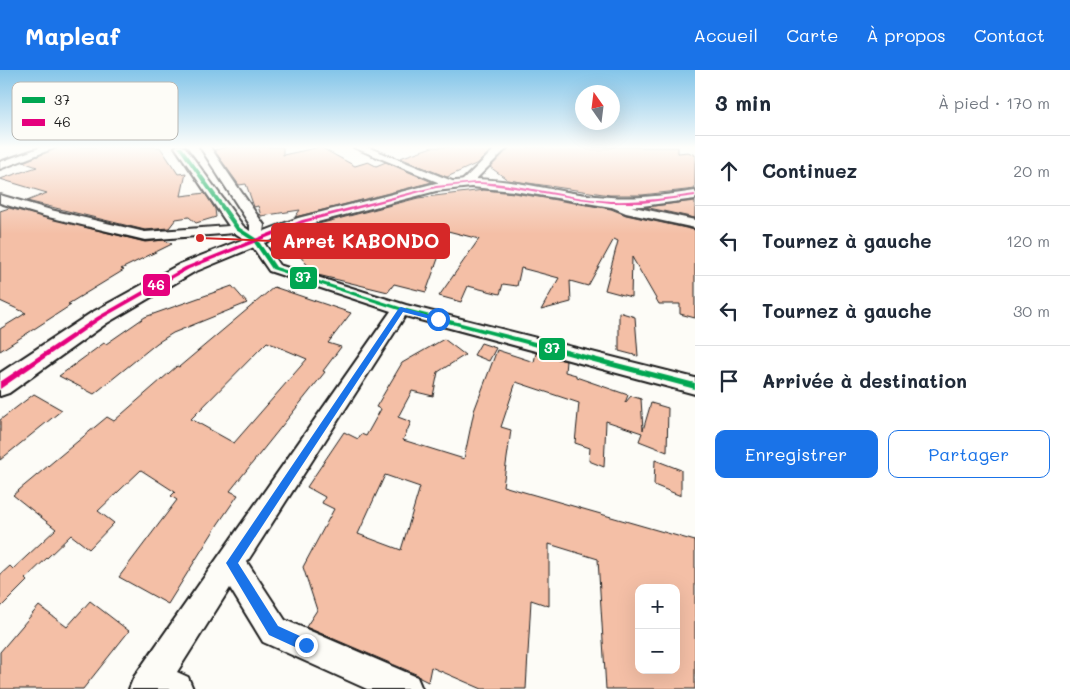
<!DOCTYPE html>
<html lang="fr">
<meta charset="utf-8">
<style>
body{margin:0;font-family:Mali,sans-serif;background:#f2f2f3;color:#1f2937}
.controls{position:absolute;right:15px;bottom:15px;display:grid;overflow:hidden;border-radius:10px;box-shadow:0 5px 20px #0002}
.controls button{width:45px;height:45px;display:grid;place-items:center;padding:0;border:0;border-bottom:1px solid #e0e1e3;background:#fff;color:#1f2937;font:25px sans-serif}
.compass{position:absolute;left:575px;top:15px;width:45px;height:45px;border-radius:50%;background:#fff;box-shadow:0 5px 20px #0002;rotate:346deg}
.stop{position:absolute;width:15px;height:15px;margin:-11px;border:4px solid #1a73e8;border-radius:50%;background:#fff}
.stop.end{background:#1a73e8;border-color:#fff;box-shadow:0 1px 5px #0008}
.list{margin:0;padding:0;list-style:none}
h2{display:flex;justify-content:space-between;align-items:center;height:65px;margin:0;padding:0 20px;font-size:21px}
h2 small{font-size:16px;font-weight:400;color:#747a83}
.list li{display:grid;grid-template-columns:32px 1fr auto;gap:15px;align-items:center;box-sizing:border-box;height:70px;padding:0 20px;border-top:1px solid #e0e1e3}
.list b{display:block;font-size:19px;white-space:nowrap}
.list em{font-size:16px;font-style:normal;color:#747a83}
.actions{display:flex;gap:10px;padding:15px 20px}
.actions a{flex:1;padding:11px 0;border:1px solid #1a73e8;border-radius:10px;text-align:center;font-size:18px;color:#1a73e8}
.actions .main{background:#1a73e8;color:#fff}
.icon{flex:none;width:28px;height:28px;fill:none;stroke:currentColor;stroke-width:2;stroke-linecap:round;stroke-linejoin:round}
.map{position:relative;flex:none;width:695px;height:619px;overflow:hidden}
header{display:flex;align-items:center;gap:30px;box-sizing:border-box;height:70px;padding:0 25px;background:#1a73e8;color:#fff}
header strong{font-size:24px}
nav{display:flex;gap:28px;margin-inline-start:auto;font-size:18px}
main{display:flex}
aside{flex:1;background:#fff}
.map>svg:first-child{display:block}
.building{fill:#f4bfa6;stroke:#1c1c1c;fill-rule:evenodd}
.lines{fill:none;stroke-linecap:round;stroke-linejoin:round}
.minor-casing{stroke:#1c1c1c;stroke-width:4}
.tertiary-casing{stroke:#1c1c1c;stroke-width:4}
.minor{fill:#fdfcf7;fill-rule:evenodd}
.tertiary{fill:#fdfcf7;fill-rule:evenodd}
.bus-1-casing{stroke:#fdfcf7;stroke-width:3}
.bus-2-casing{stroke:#fdfcf7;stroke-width:3}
.bus-1{fill:#00a651;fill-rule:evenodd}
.bus-2{fill:#e5007d;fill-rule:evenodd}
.route{fill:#1a73e8}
.key{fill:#fdfcf7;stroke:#bab9b5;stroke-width:1}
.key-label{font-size:14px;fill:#1c1c1c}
.leader{fill:none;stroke:#d62828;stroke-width:2}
.callout-dot{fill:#d62828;stroke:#fdfcf7;stroke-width:2}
.callout{fill:#d62828;stroke:#d62828;stroke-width:2}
.callout-label{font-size:19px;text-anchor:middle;font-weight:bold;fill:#fff}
.line-badge{stroke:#fdfcf7;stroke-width:2}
.badge-label{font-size:14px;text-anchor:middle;font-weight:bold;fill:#fff}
</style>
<header>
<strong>Mapleaf</strong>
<nav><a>Accueil</a><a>Carte</a><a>À propos</a><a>Contact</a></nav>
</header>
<main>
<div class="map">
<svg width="695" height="619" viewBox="0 0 695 619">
<rect width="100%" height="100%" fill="#fdfcf7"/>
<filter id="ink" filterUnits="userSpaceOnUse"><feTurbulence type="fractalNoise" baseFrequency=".02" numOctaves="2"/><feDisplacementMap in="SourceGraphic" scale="10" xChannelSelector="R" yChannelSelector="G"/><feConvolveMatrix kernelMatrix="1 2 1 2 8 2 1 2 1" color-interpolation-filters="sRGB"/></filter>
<g filter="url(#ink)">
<!-- building -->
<g class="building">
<path d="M 59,77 L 160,77 L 178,104 L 186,103 L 181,126 L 205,123 L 215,139 L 216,147 L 196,153 L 189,147 L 176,149 L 169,158 L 145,160 L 27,131 L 47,123 L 0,109 L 37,97 L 23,92 Z"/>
<path d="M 228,77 L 283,77 L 283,85 L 320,77 L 355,96 L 368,92 L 376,96 L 386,92 L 432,112 L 295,147 L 300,140 L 261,146 L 258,136 L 254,137 L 246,114 L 239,115 L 214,80 Z"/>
<path d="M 432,77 L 494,77 L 478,93 L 447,107 L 400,88 Z"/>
<path d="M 510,77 L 678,77 L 678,83 L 688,82 L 695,85 L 695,119 L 642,125 L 610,125 L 508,110 L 490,97 Z"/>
<path d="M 484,120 L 514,123 L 611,139 L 626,145 L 695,160 L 695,248 L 680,244 L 680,234 L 659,234 L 632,187 L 631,227 L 605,220 L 618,171 L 614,169 L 588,216 L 570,211 L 571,232 L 541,240 L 559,208 L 521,198 L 517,216 L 503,214 L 500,224 L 468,216 L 461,232 L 439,226 L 479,169 L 448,161 L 426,222 L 394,214 L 388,222 L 322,206 L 316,205 L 293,178 L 274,176 L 280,169 L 311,156 L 418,128 Z"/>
<path d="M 695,131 L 695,148 L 645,137 Z"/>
<path d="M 9,138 L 145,172 L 164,170 L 172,174 L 121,199 L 124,200 L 68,234 L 71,235 L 0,281 L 0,259 L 26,243 L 0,231 L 0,141 Z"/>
<path d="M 232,216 L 247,233 L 173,263 L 157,273 L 94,324 L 59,306 L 104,273 L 106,274 L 145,247 Z"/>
<path d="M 274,217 L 351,243 L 328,273 L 341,277 L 323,301 L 325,302 L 230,421 L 238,425 L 218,454 L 168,534 L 119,507 L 177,430 L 171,426 L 175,422 L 141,400 L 98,441 L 114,453 L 89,479 L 71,465 L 25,509 L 27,511 L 0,538 L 0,505 L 10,496 L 13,499 L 56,459 L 13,425 L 107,347 L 114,351 L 177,296 L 179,297 ZM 267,272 L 307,289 L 234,373 L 191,349 Z"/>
<path d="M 619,242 L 635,247 L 638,286 L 619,281 Z"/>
<path d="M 444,269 L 465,285 L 438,302 L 433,326 L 412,321 L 398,347 L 411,352 L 403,370 L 464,389 L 474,341 L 497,280 L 534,292 L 536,283 L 566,291 L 565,302 L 576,305 L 576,307 L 628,325 L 625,333 L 631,326 L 641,329 L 643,360 L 651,333 L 668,338 L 667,382 L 639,371 L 642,363 L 606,351 L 604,397 L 589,391 L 590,378 L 575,373 L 579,333 L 516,312 L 501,357 L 511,360 L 503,416 L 695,471 L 695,619 L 606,619 L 598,489 L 549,474 L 549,536 L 531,530 L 526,619 L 482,619 L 431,597 L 428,612 L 420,608 L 418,605 L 306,557 L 317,540 L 303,497 L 334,439 L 322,433 L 325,427 L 307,417 L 344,362 L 358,369 L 361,364 L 366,366 L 381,339 L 376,337 L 402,293 ZM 385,405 L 420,417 L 401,480 L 358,464 ZM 639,518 L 676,518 L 676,600 L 639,600 Z"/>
<path d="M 481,273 L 496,278 L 489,291 L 474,285 Z"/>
<path d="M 34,324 L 62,340 L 0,390 L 0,350 Z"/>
<path d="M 655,390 L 681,400 L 681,426 L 654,415 Z"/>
<path d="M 90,531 L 129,561 L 83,619 L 0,619 L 0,582 L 39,536 L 67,557 Z"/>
</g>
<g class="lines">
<defs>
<g id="minor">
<path d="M 42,77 L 57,77 L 0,99 L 0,92 Z"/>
<path d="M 175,77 L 185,77 L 243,156 L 250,161 L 250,155 L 200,77 L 210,77 L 264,155 L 262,170 L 279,195 L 406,235 L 695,308 L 695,324 L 405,246 L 247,492 L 285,550 L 417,607 L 422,619 L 367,619 L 263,572 L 230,518 L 177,602 L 188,607 L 193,619 L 129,619 L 134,607 L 391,241 L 269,201 L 250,173 L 235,163 L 145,170 L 44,146 L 0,133 L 0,125 L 51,140 L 145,162 L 229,156 Z"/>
<path d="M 353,77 L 367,77 L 460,114 L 462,116 L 460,118 L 452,118 Z"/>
<path d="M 497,77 L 508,77 L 470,115 L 462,115 L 460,113 L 462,111 Z"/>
<path d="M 611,128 L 634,137 L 695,150 L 695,158 L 626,143 L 607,135 L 605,132 Z"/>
</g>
<path id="tertiary" d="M 476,109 C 522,110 565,125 610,127 C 638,129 667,125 695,121 L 695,129 L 642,136 L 611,137 L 514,121 L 471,117 L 436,121 L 310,154 L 194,202 L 107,253 L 9,323 L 0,326 L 0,303 L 91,243 L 180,194 L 298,148 L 436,113 Z"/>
</defs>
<!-- minor casing -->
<use href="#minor" class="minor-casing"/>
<!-- tertiary casing -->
<use href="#tertiary" class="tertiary-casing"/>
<!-- minor -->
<use href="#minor" class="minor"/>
<!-- tertiary -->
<use href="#tertiary" class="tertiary"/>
<defs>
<path id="bus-1" d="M 182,77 L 240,158 L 257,169 L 276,197 L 403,238 L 695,313 L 695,319 L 399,240 L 272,199 L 253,171 L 236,160 L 178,77 Z"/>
<path id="bus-2" d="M 476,112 C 522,113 565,128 610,131 C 638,132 667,128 695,124 L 695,126 L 642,133 L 611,133 L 579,129 L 514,118 L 482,114 L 471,114 L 436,118 L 306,152 L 189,199 L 101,249 L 0,319 L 0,312 L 97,247 L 185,197 L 302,150 L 436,116 Z"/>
</defs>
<!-- bus-1 casing -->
<use href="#bus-1" class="bus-1-casing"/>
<!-- bus-2 casing -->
<use href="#bus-2" class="bus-2-casing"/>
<!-- bus-1 -->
<use href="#bus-1" class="bus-1"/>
<!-- bus-2 -->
<use href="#bus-2" class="bus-2"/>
</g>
</g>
<!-- sky -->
<linearGradient id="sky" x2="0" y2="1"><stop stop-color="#84c5e9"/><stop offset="0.47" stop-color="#fefefb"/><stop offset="1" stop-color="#fefefb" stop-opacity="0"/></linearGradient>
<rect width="695" height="164" fill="url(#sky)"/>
<!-- route -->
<path class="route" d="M 401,237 L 442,249 L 438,251 L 403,242 L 238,493 L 278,556 L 311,571 L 313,575 L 311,580 L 306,582 L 269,565 L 226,493 L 399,238 Z"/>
<!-- legend -->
<rect x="12" y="12" width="166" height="58" rx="8" class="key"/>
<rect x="22" y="27" width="23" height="6" fill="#00a651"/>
<rect x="22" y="49" width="23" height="7" fill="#e5007d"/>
<g class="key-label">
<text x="54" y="35">37</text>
<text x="54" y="57">46</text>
</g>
<!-- callouts -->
<path class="leader" d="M200 168L272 171"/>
<circle class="callout-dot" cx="200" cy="168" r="5"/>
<rect class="callout" x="272" y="154" width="177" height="34" rx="5"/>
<g class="callout-label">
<text x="361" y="178">Arret KABONDO</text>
</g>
<g class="line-badge">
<rect x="289" y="196" width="29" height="24" rx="5" fill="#00a651"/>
<rect x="142" y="203" width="29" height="24" rx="5" fill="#e5007d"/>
<rect x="538" y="267" width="28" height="24" rx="5" fill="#00a651"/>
</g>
<g class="badge-label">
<text x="303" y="212">37</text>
<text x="156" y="220">46</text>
<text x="552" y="283">37</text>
</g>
</svg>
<div class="controls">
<button>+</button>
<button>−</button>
</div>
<svg class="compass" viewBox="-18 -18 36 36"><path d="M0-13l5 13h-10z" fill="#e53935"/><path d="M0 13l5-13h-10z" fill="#747a83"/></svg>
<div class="stop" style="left:438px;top:249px"></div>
<div class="stop end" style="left:306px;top:575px"></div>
</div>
<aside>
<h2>3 min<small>À pied · 170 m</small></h2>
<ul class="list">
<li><svg class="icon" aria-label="ahead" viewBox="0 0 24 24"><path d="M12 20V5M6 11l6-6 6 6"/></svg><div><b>Continuez</b></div><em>20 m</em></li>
<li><svg class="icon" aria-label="left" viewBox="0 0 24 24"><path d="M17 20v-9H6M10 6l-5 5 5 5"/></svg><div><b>Tournez à gauche</b></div><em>120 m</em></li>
<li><svg class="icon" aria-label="left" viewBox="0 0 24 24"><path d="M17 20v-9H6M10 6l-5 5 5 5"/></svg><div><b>Tournez à gauche</b></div><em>30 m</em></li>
<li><svg class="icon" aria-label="arrive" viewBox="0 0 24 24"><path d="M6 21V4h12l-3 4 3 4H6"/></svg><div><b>Arrivée à destination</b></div></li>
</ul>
<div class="actions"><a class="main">Enregistrer</a><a>Partager</a></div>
</aside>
</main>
